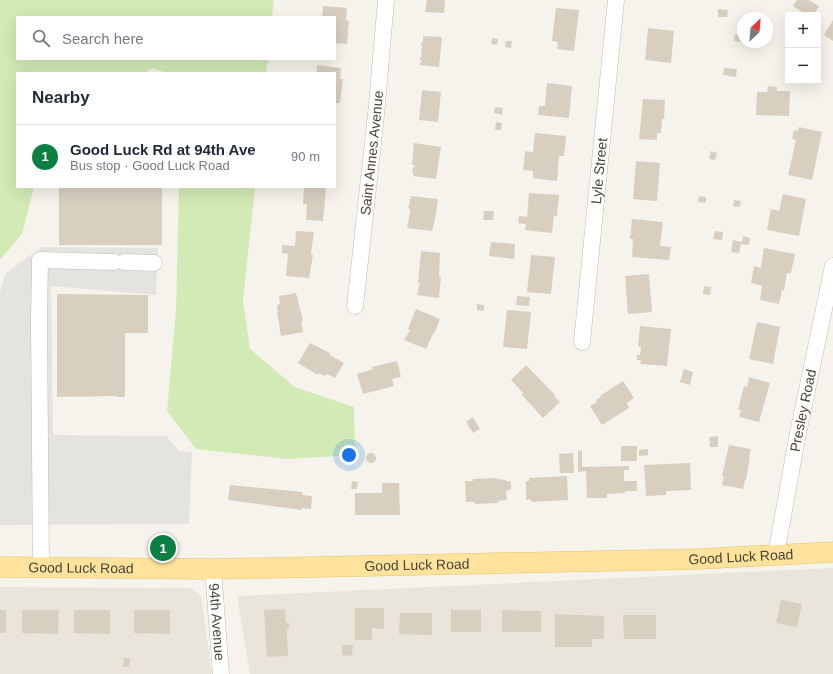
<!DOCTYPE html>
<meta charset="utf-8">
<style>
body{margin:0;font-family:Helvetica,sans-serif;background:#f6f6f7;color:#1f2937}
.controls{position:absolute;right:12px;top:12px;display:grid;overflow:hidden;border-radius:0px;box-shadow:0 4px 16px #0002}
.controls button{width:36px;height:36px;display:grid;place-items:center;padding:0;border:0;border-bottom:1px solid #e0e1e3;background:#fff;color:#1f2937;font:20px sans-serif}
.compass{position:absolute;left:737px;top:12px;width:36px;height:36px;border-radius:50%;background:#fff;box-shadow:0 4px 16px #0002;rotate:26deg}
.you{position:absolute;left:349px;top:455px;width:14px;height:14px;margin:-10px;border:3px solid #fff;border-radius:50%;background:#1a73e8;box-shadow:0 0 0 6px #1a73e833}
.badge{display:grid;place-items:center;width:26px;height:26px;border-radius:50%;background:#0b8043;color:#fff;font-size:13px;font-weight:700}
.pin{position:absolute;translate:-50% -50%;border:2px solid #fff;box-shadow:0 1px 4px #0006}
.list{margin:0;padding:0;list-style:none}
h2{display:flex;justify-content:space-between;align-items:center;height:52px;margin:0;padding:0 16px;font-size:17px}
h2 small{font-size:13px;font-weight:400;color:#747a83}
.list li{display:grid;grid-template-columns:26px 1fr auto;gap:12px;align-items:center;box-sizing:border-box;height:64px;padding:0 16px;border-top:1px solid #e0e1e3}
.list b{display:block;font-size:15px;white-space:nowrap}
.list p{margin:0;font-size:13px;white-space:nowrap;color:#747a83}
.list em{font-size:13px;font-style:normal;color:#747a83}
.icon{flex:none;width:22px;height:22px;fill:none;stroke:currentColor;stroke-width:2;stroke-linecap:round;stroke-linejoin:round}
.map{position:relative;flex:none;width:833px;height:674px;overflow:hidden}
.search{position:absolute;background:#fff;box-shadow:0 4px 16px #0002;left:16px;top:16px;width:320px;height:44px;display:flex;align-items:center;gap:10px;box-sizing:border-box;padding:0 14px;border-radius:0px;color:#747a83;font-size:15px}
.panel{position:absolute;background:#fff;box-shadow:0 4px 16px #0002;left:16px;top:72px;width:320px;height:116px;border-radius:0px}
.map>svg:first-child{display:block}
.residential{fill:#eae5da}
.green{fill:#d2eab5}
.parking{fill:#e5e3e0}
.building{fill:#d8cfc1}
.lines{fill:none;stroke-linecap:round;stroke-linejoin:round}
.minor-casing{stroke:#c2bbae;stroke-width:17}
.major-casing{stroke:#e6c16a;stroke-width:21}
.minor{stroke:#fff;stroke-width:16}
.major{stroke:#ffe39c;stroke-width:20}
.labels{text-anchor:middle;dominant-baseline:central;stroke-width:4;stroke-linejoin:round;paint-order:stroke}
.street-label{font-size:14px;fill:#4b4439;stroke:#fff}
</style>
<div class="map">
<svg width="833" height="674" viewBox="0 0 833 674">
<rect width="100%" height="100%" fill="#f6f3ec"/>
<!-- residential -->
<g class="residential">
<path d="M 833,568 L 833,674 L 250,674 L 237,596 Z"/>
<path d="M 0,587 L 191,588 L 201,596 L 212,674 L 0,674 Z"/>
</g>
<!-- green -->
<g class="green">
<path d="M 0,0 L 274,0 L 272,17 L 17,17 L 17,59 L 268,59 L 266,73 L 167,73 L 153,68 L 143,73 L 17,73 L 17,187 L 34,187 L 22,234 L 0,260 Z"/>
<path d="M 179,187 L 255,187 L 243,301 L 250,349 L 295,387 L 354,407 L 355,455 L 287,459 L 196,449 L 167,411 L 176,310 Z"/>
</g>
<!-- parking -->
<path class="parking" d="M 42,247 L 158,248 L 156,295 L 51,286 L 53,435 L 166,436 L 179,451 L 192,453 L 189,524 L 0,525 L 0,292 L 6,273 Z"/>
<!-- building -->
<g class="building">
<path d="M 427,0 L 445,0 L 444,13 L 425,12 Z"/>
<path d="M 797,0 L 809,0 L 819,6 L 814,15 L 807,15 L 793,6 Z"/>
<path d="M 323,6 L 347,8 L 346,20 L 349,21 L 347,44 L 335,43 L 335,17 L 322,17 Z"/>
<path d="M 556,8 L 579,10 L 574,51 L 557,49 L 558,42 L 552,41 Z"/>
<path d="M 718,9 L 728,10 L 727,17 L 718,17 Z"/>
<path d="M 833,20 L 833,41 L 824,35 Z"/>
<path d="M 648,28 L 674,31 L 671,63 L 645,60 Z"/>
<path d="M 735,34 L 743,36 L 743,42 L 734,41 Z"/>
<path d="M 423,36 L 442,37 L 439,67 L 420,65 L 420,62 L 421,62 L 421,60 L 420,60 L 420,57 L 422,57 L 421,48 L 422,49 L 421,42 L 423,42 Z"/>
<path d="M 492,38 L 498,39 L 497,45 L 491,44 Z"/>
<path d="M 506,41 L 512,41 L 511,48 L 505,47 Z"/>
<path d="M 317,65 L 341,68 L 340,79 L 343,79 L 340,103 L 335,103 L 335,73 L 316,73 Z"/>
<path d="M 724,68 L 737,69 L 736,77 L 723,75 Z"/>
<path d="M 547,83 L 572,86 L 569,118 L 538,115 L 539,106 L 545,106 Z"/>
<path d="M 768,86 L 777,87 L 777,91 L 790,91 L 789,116 L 756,115 L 757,92 L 767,92 Z"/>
<path d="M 422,90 L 441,92 L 438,122 L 419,120 Z"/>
<path d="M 643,99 L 665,100 L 664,119 L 662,118 L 661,133 L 657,133 L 657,140 L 639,139 Z"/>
<path d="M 495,107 L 503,108 L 502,115 L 494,113 Z"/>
<path d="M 496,122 L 502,123 L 501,130 L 495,130 Z"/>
<path d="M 799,127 L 822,132 L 812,180 L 788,175 L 796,140 L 792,139 L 794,130 L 798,131 Z"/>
<path d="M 535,133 L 566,136 L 564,156 L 559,156 L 557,181 L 533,178 L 533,171 L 523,170 L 525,151 L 533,152 Z"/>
<path d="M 414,143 L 441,147 L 436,179 L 413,176 L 414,173 L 412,173 L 413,167 L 414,168 L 415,165 L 412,165 Z"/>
<path d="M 711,151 L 717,153 L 715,160 L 709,159 Z"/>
<path d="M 636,161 L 660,163 L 657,201 L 633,199 Z"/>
<rect x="59" y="187" width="103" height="58"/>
<path d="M 304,187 L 326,187 L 323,221 L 306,220 L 307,204 L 303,204 Z"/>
<path d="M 529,193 L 559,195 L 557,216 L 554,216 L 552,233 L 525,230 L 526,224 L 518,223 L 519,216 L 527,217 Z"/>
<path d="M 783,194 L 806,199 L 799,236 L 767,230 L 771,209 L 779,211 Z"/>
<path d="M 411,196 L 438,199 L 436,214 L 432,231 L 407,228 L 410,212 L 410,209 L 408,208 L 410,202 L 409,199 L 411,199 Z"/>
<path d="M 699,196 L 706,197 L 706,203 L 698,202 Z"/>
<path d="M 734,200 L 741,201 L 740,207 L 733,206 Z"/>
<path d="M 484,211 L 494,211 L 493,220 L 483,220 Z"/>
<path d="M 632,219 L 663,222 L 660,246 L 671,247 L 669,260 L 632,257 L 633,239 L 630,239 Z"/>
<path d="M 296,231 L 314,232 L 311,254 L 313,255 L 309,278 L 286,276 L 288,254 L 282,253 L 282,245 L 295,246 Z"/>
<path d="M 715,231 L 723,232 L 722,240 L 713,239 Z"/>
<path d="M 743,236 L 750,238 L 749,245 L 741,244 L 739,253 L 731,252 L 733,240 L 742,242 Z"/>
<path d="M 491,242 L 515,244 L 514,259 L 489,256 Z"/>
<path d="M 764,248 L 795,254 L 791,273 L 787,273 L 784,290 L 782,290 L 779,304 L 760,300 L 762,286 L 751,283 L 754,266 L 761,268 Z"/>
<path d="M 421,251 L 440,253 L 439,276 L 441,277 L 439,298 L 417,295 L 418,291 L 419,292 L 418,290 L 420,283 L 418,283 Z"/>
<path d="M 531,255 L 555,257 L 551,294 L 527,292 Z"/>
<path d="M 649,274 L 652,312 L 628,314 L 625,276 Z"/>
<path d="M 704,286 L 711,287 L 710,295 L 703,294 Z"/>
<path d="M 296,293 L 303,321 L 301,321 L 303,332 L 281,336 L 277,312 L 278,312 L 277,305 L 280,304 L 279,296 Z"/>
<path d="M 57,294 L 148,295 L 148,333 L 125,333 L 125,397 L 117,397 L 117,396 L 57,397 Z"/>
<path d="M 517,296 L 530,297 L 529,306 L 516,305 Z"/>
<path d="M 477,304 L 484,305 L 484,311 L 477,310 Z"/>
<path d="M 416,309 L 440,319 L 434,334 L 433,334 L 426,349 L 404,340 L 410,330 L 408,329 Z"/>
<path d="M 507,310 L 531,312 L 527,349 L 503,347 Z"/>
<path d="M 757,322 L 780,327 L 773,364 L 749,359 Z"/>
<path d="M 640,326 L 671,329 L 667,366 L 640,364 L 641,360 L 637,360 L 637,355 L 640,355 L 641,347 L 638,346 Z"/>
<path d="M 310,343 L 330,353 L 330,355 L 344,363 L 335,378 L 327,374 L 325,376 L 319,373 L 318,375 L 298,363 Z"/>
<path d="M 397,361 L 401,377 L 392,379 L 394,386 L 363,394 L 357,374 L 373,369 L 372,367 Z"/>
<path d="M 526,365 L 555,395 L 554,396 L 560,402 L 543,418 L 521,394 L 523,393 L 511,380 Z"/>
<path d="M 684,369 L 693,372 L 690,385 L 680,382 Z"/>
<path d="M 749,377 L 770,383 L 759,422 L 739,417 L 741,410 L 738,410 L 744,386 L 747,387 Z"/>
<path d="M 623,381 L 634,398 L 627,403 L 629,408 L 602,425 L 590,406 L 597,402 L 596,400 L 601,397 L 600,396 Z"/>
<path d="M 473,417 L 480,429 L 473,433 L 466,422 Z"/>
<path d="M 718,436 L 718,447 L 710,447 L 709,437 Z"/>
<path d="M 729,445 L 751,449 L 749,457 L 750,457 L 746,480 L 745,480 L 743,489 L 722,485 L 724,477 L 722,476 Z"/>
<rect x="621" y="446" width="16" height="15"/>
<path d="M 648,449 L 648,455 L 639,456 L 639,450 Z"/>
<path d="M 582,450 L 582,467 L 629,466 L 629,470 L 624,470 L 624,481 L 637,481 L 637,491 L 625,491 L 625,493 L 607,494 L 607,498 L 587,498 L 586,471 L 578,472 L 578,451 Z"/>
<path d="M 573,453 L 574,473 L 560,473 L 559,454 Z"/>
<circle cx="371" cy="458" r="5"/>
<path d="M 690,463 L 691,490 L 666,491 L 666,495 L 646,496 L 644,465 Z"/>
<path d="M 567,476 L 568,500 L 531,502 L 531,499 L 526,500 L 526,481 L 529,481 L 529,478 Z"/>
<path d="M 497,478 L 497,479 L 505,480 L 506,481 L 511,482 L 511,489 L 506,491 L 507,500 L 498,501 L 498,503 L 475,504 L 475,502 L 466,502 L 465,481 L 473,481 L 473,479 Z"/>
<path d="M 352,481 L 358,482 L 357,489 L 351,489 Z"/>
<path d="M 382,483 L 399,483 L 400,515 L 355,515 L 355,493 L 382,493 Z"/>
<path d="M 230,485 L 303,492 L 302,495 L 312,496 L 311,509 L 302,508 L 302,510 L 228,500 Z"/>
<path d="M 781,600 L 802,604 L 797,627 L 776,623 Z"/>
<path d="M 355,608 L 384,608 L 384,629 L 372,628 L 372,640 L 355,640 Z"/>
<path d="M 285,609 L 286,623 L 289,623 L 289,629 L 287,629 L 288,656 L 267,657 L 264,610 Z"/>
<rect x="0" y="610" width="6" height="23"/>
<path d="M 22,610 L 59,610 L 58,634 L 22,633 Z"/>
<path d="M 74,610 L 110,610 L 110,634 L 74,633 Z"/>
<path d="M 134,610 L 170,610 L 170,634 L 134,633 Z"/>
<rect x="451" y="610" width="30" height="22"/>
<path d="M 502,610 L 541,611 L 541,632 L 502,632 Z"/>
<path d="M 400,613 L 432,613 L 432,635 L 399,634 Z"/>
<path d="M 555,614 L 604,616 L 604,639 L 592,639 L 592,647 L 555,647 Z"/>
<path d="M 623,615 L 656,615 L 656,639 L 624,639 Z"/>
<path d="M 342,645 L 353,645 L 352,656 L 342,655 Z"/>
<path d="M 124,658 L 130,658 L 129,667 L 123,667 Z"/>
</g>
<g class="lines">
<defs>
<g id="minor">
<path d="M 124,262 L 154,263"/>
<path id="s1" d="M 355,306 L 376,115 L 386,0"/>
<path id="s2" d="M 582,342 L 616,0"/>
<path id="s3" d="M 776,555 L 797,438 L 833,266"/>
<path d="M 41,567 L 39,321 L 40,260 L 114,262"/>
<path id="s4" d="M 213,569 L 221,674"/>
</g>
<g id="major">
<path id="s5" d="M 0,567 L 213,569 L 698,559 L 833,552"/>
</g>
</defs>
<!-- minor casing -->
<use href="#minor" class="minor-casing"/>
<!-- major casing -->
<use href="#major" class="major-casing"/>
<!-- minor -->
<use href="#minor" class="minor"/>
<!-- major -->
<use href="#major" class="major"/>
</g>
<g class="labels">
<!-- street labels -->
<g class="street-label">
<text stroke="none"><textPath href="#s1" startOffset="154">Saint Annes Avenue</textPath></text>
<text stroke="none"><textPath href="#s2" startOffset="172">Lyle Street</textPath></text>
<text stroke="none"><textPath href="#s3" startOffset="147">Presley Road</textPath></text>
<text stroke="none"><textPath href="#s5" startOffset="741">Good Luck Road</textPath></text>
<text stroke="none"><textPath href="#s5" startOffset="417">Good Luck Road</textPath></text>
<text stroke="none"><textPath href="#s5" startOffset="81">Good Luck Road</textPath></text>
<text stroke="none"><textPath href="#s4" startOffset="53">94th Avenue</textPath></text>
</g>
</g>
</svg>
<div class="controls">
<button>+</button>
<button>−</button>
</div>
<svg class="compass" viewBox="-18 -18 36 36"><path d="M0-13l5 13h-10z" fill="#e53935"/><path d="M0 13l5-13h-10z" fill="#747a83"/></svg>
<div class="you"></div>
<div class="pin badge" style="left:163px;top:548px">1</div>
<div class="search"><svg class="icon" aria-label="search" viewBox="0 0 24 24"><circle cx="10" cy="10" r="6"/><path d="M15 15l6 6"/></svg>Search here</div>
<section class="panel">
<h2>Nearby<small></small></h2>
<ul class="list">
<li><span class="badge">1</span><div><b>Good Luck Rd at 94th Ave</b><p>Bus stop · Good Luck Road</p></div><em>90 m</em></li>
</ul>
</section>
</div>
